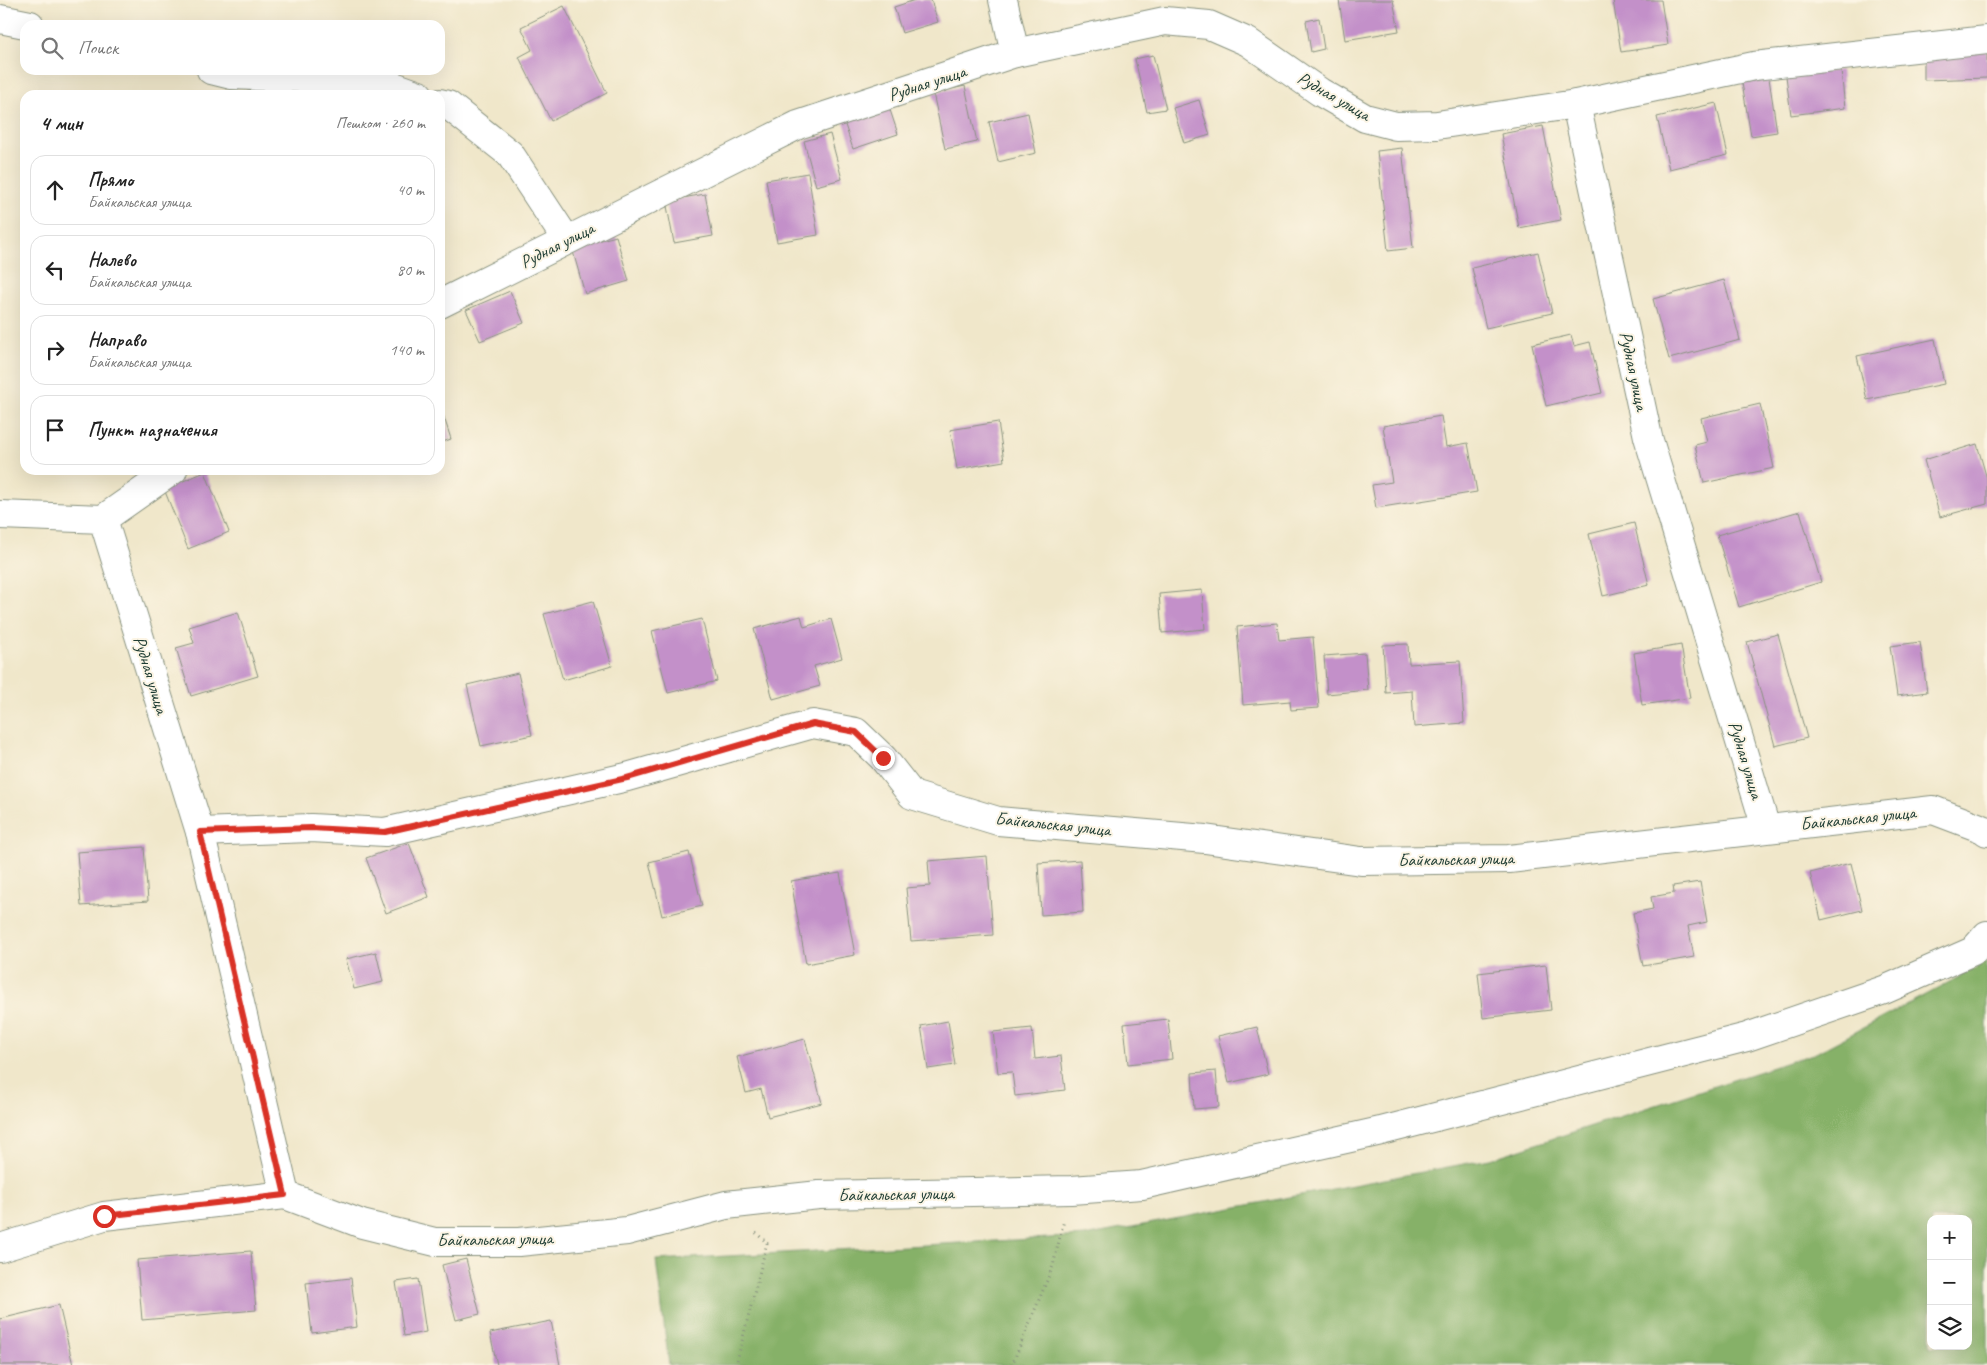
<!DOCTYPE html>
<html lang="ru">
<meta charset="utf-8">
<style>
body{margin:0;font-family:Caveat,sans-serif;background:#f6f6f6;color:#222}
.controls{position:absolute;right:15px;bottom:15px;display:grid;overflow:hidden;border-radius:10px;box-shadow:0 5px 20px #0002}
.controls button{width:45px;height:45px;display:grid;place-items:center;padding:0;border:0;border-bottom:1px solid #e0e0e0;background:#fff;color:#222;font:25px sans-serif}
.stop{position:absolute;width:15px;height:15px;margin:-11px;border:4px solid #d93025;border-radius:50%;background:#fff}
.stop.end{background:#d93025;border-color:#fff;box-shadow:0 1px 5px #0008}
.list{margin:0;padding:0;list-style:none}
h2{display:flex;justify-content:space-between;align-items:center;height:65px;margin:0;padding:0 20px;font-size:21px}
h2 small{font-size:16px;font-weight:400;color:#767676}
.list li{display:grid;grid-template-columns:32px 1fr auto;gap:15px;align-items:center;box-sizing:border-box;height:70px;margin:0 10px 10px;padding:0 10px;border:1px solid #e0e0e0;border-radius:15px}
.list b{display:block;font-size:19px;white-space:nowrap}
.list p{margin:0;font-size:16px;white-space:nowrap;color:#767676}
.list em{font-size:16px;font-style:normal;color:#767676}
.icon{flex:none;width:28px;height:28px;fill:none;stroke:currentColor;stroke-width:2;stroke-linecap:round;stroke-linejoin:round}
.map{position:relative;flex:none;width:1987px;height:1365px;overflow:hidden}
.search{position:absolute;background:#fff;box-shadow:0 5px 20px #0002;left:20px;top:20px;width:425px;height:55px;display:flex;align-items:center;gap:12px;box-sizing:border-box;padding:0 18px;border-radius:15px;color:#767676;font-size:19px}
.panel{position:absolute;background:#fff;box-shadow:0 5px 20px #0002;left:20px;top:90px;width:425px;height:385px;border-radius:15px}
.map>svg:first-child{display:block}
.forest{fill:#86b168;stroke:#52774e;fill-rule:evenodd}
.building{fill:#c390c9}
.lines{fill:none;stroke-linecap:round;stroke-linejoin:round}
.minor-casing{stroke:#88927f;stroke-width:30}
.path{stroke:#88927f;stroke-width:3;stroke-dasharray:1 4;stroke-linecap:butt}
.minor{stroke:#fff;stroke-width:28}
.route{stroke:#d93025;stroke-width:6}
.labels{text-anchor:middle;dominant-baseline:central;stroke-width:4;stroke-linejoin:round;paint-order:stroke}
.street-label{font-size:18px;fill:#1f3d34;stroke:#fcf5e5}
</style>
<div class="map">
<svg width="1987" height="1365" viewBox="0 0 1987 1365">
<rect width="100%" height="100%" fill="#fcf5e5"/>
<filter id="ink" filterUnits="userSpaceOnUse"><feTurbulence type="fractalNoise" baseFrequency=".02" numOctaves="2"/><feDisplacementMap in="SourceGraphic" scale="10" xChannelSelector="R" yChannelSelector="G"/><feConvolveMatrix kernelMatrix="1 2 1 2 8 2 1 2 1" color-interpolation-filters="sRGB"/></filter>
<filter id="wash" filterUnits="userSpaceOnUse"><feTurbulence type="fractalNoise" baseFrequency=".0096" numOctaves="4" result="noise"/><feDisplacementMap in="SourceGraphic" scale="20" xChannelSelector="R" yChannelSelector="G"/><feGaussianBlur stdDeviation="1.12" result="paint"/><feColorMatrix in="noise" values="0 0 0 0 0 0 0 0 0 0 0 0 0 0 0 0 0 1.4 0 .05"/><feComposite in="paint" operator="in"/></filter>
<g filter="url(#wash)">
<rect width="100%" height="100%" fill="#f0e7ca"/>
<!-- forest -->
<path class="forest" d="M 1987,962 L 1987,1365 L 669,1365 L 656,1260 L 1085,1236 L 1490,1159 L 1816,1053 ZM 1931,1219 L 1968,1219 L 1968,1346 L 1931,1346 Z"/>
<g id="blocks">
<!-- building -->
<g class="building">
<path d="M 915,0 L 931,0 L 938,22 L 902,33 L 894,7 Z"/>
<path d="M 1339,0 L 1393,0 L 1399,31 L 1345,40 Z"/>
<path d="M 1613,0 L 1661,0 L 1668,45 L 1621,52 Z"/>
<path d="M 564,6 L 607,93 L 551,121 L 519,57 L 532,50 L 521,27 Z"/>
<path d="M 1319,18 L 1324,49 L 1311,52 L 1306,21 Z"/>
<path d="M 1987,50 L 1987,78 L 1924,80 L 1924,52 Z"/>
<path d="M 1153,55 L 1166,109 L 1147,112 L 1135,59 Z"/>
<path d="M 1841,70 L 1845,108 L 1791,115 L 1786,76 Z"/>
<path d="M 1769,78 L 1777,132 L 1751,136 L 1742,83 Z"/>
<path d="M 965,86 L 977,142 L 945,149 L 933,93 Z"/>
<path d="M 1199,100 L 1210,135 L 1184,143 L 1173,108 Z"/>
<path d="M 887,101 L 898,134 L 853,149 L 842,116 Z"/>
<path d="M 1716,103 L 1728,155 L 1669,169 L 1657,117 Z"/>
<path d="M 1028,113 L 1036,153 L 998,162 L 989,122 Z"/>
<path d="M 1543,126 L 1561,220 L 1519,228 L 1501,134 Z"/>
<path d="M 830,134 L 842,179 L 816,186 L 804,141 Z"/>
<path d="M 1402,148 L 1413,248 L 1388,251 L 1377,151 Z"/>
<path d="M 808,173 L 818,235 L 777,242 L 766,180 Z"/>
<path d="M 705,194 L 713,236 L 674,243 L 666,201 Z"/>
<path d="M 616,236 L 629,281 L 585,294 L 572,248 Z"/>
<path d="M 1538,252 L 1552,313 L 1486,328 L 1472,268 Z"/>
<path d="M 1724,280 L 1740,340 L 1669,359 L 1653,299 Z"/>
<path d="M 510,291 L 524,323 L 480,341 L 466,310 Z"/>
<path d="M 1571,335 L 1574,346 L 1590,342 L 1602,393 L 1546,406 L 1532,344 Z"/>
<path d="M 1935,339 L 1944,384 L 1867,400 L 1857,356 Z"/>
<path d="M 1760,404 L 1774,468 L 1704,483 L 1695,445 L 1707,442 L 1701,418 Z"/>
<path d="M 442,411 L 451,439 L 440,443 L 440,412 Z"/>
<path d="M 1441,416 L 1446,447 L 1468,443 L 1477,492 L 1376,508 L 1372,485 L 1392,482 L 1383,426 Z"/>
<path d="M 998,422 L 1004,461 L 957,469 L 950,430 Z"/>
<path d="M 1977,444 L 1987,479 L 1987,504 L 1940,517 L 1924,460 Z"/>
<path d="M 205,472 L 229,532 L 188,549 L 164,489 Z"/>
<path d="M 1800,511 L 1821,582 L 1739,607 L 1717,535 Z"/>
<path d="M 1634,523 L 1649,585 L 1603,596 L 1589,534 Z"/>
<path d="M 1202,590 L 1205,629 L 1162,633 L 1159,594 Z"/>
<path d="M 593,601 L 612,666 L 563,680 L 544,614 Z"/>
<path d="M 238,612 L 258,676 L 191,696 L 176,648 L 194,643 L 189,627 Z"/>
<path d="M 801,616 L 804,627 L 831,619 L 842,658 L 814,666 L 820,686 L 773,699 L 754,629 Z"/>
<path d="M 702,619 L 717,681 L 668,693 L 652,631 Z"/>
<path d="M 1277,623 L 1279,640 L 1313,637 L 1319,708 L 1291,710 L 1290,701 L 1243,705 L 1237,627 Z"/>
<path d="M 1778,634 L 1807,738 L 1775,746 L 1747,642 Z"/>
<path d="M 1920,642 L 1927,692 L 1897,696 L 1890,646 Z"/>
<path d="M 1408,644 L 1409,664 L 1460,661 L 1464,723 L 1414,727 L 1412,691 L 1386,693 L 1383,645 Z"/>
<path d="M 1681,645 L 1690,698 L 1642,705 L 1634,653 Z"/>
<path d="M 1365,653 L 1368,690 L 1327,694 L 1324,656 Z"/>
<path d="M 518,673 L 532,735 L 481,746 L 467,685 Z"/>
<path d="M 409,843 L 429,897 L 386,913 L 366,858 Z"/>
<path d="M 144,847 L 148,901 L 81,906 L 77,852 Z"/>
<path d="M 689,852 L 702,906 L 662,916 L 649,862 Z"/>
<path d="M 987,856 L 993,935 L 911,941 L 906,888 L 930,886 L 928,861 Z"/>
<path d="M 1080,860 L 1083,912 L 1041,915 L 1038,863 Z"/>
<path d="M 1851,863 L 1862,910 L 1821,920 L 1810,873 Z"/>
<path d="M 840,873 L 855,955 L 806,964 L 791,881 Z"/>
<path d="M 1700,882 L 1707,922 L 1688,926 L 1694,957 L 1643,966 L 1633,913 L 1653,909 L 1651,897 L 1674,893 L 1673,886 Z"/>
<path d="M 376,952 L 383,982 L 354,989 L 346,959 Z"/>
<path d="M 1546,965 L 1551,1010 L 1483,1018 L 1478,973 Z"/>
<path d="M 1168,1019 L 1172,1059 L 1128,1064 L 1124,1024 Z"/>
<path d="M 948,1021 L 955,1065 L 928,1069 L 921,1026 Z"/>
<path d="M 1257,1027 L 1268,1074 L 1229,1083 L 1218,1036 Z"/>
<path d="M 1032,1028 L 1035,1059 L 1061,1056 L 1065,1090 L 1015,1096 L 1012,1072 L 998,1073 L 993,1032 Z"/>
<path d="M 805,1039 L 822,1103 L 768,1117 L 761,1089 L 746,1093 L 737,1057 Z"/>
<path d="M 1216,1071 L 1219,1107 L 1194,1109 L 1192,1073 Z"/>
<path d="M 251,1251 L 256,1310 L 142,1320 L 137,1260 Z"/>
<path d="M 466,1259 L 480,1314 L 456,1320 L 442,1265 Z"/>
<path d="M 351,1278 L 357,1327 L 312,1333 L 306,1283 Z"/>
<path d="M 418,1279 L 426,1332 L 404,1336 L 396,1282 Z"/>
<path d="M 59,1305 L 73,1365 L 0,1365 L 0,1319 Z"/>
<path d="M 551,1321 L 560,1365 L 497,1365 L 490,1333 Z"/>
</g>
</g>
</g>
<g filter="url(#ink)">
<use href="#blocks" fill-opacity="0" stroke="#88927f" stroke-width="1"/>
<g class="lines">
<defs>
<g id="minor">
<path d="M 1003,0 L 1015,53"/>
<path d="M 0,19 L 30,25"/>
<path d="M 211,70 L 231,75 L 380,81 L 419,95"/>
<path d="M 440,103 L 448,105 L 510,154 L 566,239"/>
<path d="M 1576,104 L 1648,437 L 1766,828"/>
<path d="M 440,304 L 798,125 L 1015,53 L 1165,21 L 1209,25 L 1248,42 L 1320,92 L 1365,118 L 1396,126 L 1437,125 L 1576,104 L 1754,66 L 1987,40"/>
<path d="M 0,515 L 103,519 L 200,832 L 285,1195 L 362,1224 L 435,1242 L 519,1242 L 627,1231 L 726,1205 L 819,1195 L 1071,1190 L 1142,1185 L 1381,1131 L 1747,1037 L 1884,990 L 1973,951 L 1987,935"/>
<path d="M 103,519 L 173,470"/>
<path d="M 200,832 L 311,828 L 385,832 L 627,777 L 813,724 L 856,732 L 883,758 L 912,795 L 998,821 L 1205,839 L 1361,861 L 1509,859 L 1933,810 L 1983,829 L 1987,832"/>
<path d="M 0,1248 L 104,1216 L 285,1195"/>
</g>
</defs>
<!-- minor casing -->
<use href="#minor" class="minor-casing"/>
<!-- path -->
<g class="path">
<path d="M 736,1365 L 767,1243 L 755,1232"/>
<path d="M 1012,1365 L 1053,1266 L 1064,1220"/>
</g>
<!-- minor -->
<use href="#minor" class="minor"/>
</g>
</g>
<g class="lines" filter="url(#ink)">
<!-- route -->
<path class="route" d="M 104,1216 L 285,1195 L 200,832 L 311,828 L 385,832 L 627,778 L 813,724 L 856,732 L 883,758"/>
</g>
<g class="labels">
<!-- street labels -->
<g class="street-label">
<text transform="translate(927 83) rotate(-18)">Рудная улица</text>
<text transform="translate(1334 96) rotate(30)">Рудная улица</text>
<text transform="translate(557 245) rotate(-27)">Рудная улица</text>
<text transform="translate(1634 371) rotate(78)">Рудная улица</text>
<text transform="translate(151 675) rotate(73)">Рудная улица</text>
<text transform="translate(1746 760) rotate(73)">Рудная улица</text>
<text transform="translate(1858 818) rotate(-6)">Байкальская улица</text>
<text transform="translate(1053 824) rotate(6)">Байкальская улица</text>
<text transform="translate(1456 859) rotate(-1)">Байкальская улица</text>
<text transform="translate(896 1194) rotate(-1)">Байкальская улица</text>
<text transform="translate(495 1239) rotate(-1)">Байкальская улица</text>
</g>
</g>
</svg>
<div class="controls">
<button>+</button>
<button>−</button>
<button><svg class="icon" aria-label="layers" viewBox="0 0 24 24"><path d="M12 4l9 5-9 5-9-5zM3 14l9 5 9-5"/></svg></button>
</div>
<div class="stop" style="left:104px;top:1216px"></div>
<div class="stop end" style="left:883px;top:758px"></div>
<div class="search"><svg class="icon" aria-label="search" viewBox="0 0 24 24"><circle cx="10" cy="10" r="6"/><path d="M15 15l6 6"/></svg>Поиск</div>
<section class="panel">
<h2>4 мин<small>Пешком · 260 m</small></h2>
<ul class="list">
<li><svg class="icon" aria-label="ahead" viewBox="0 0 24 24"><path d="M12 20V5M6 11l6-6 6 6"/></svg><div><b>Прямо</b><p>Байкальская улица</p></div><em>40 m</em></li>
<li><svg class="icon" aria-label="left" viewBox="0 0 24 24"><path d="M17 20v-9H6M10 6l-5 5 5 5"/></svg><div><b>Налево</b><p>Байкальская улица</p></div><em>80 m</em></li>
<li><svg class="icon" aria-label="right" viewBox="0 0 24 24"><path d="M7 20v-9h11M14 6l5 5-5 5"/></svg><div><b>Направо</b><p>Байкальская улица</p></div><em>140 m</em></li>
<li><svg class="icon" aria-label="arrive" viewBox="0 0 24 24"><path d="M6 21V4h12l-3 4 3 4H6"/></svg><div><b>Пункт назначения</b></div></li>
</ul>
</section>
</div>
